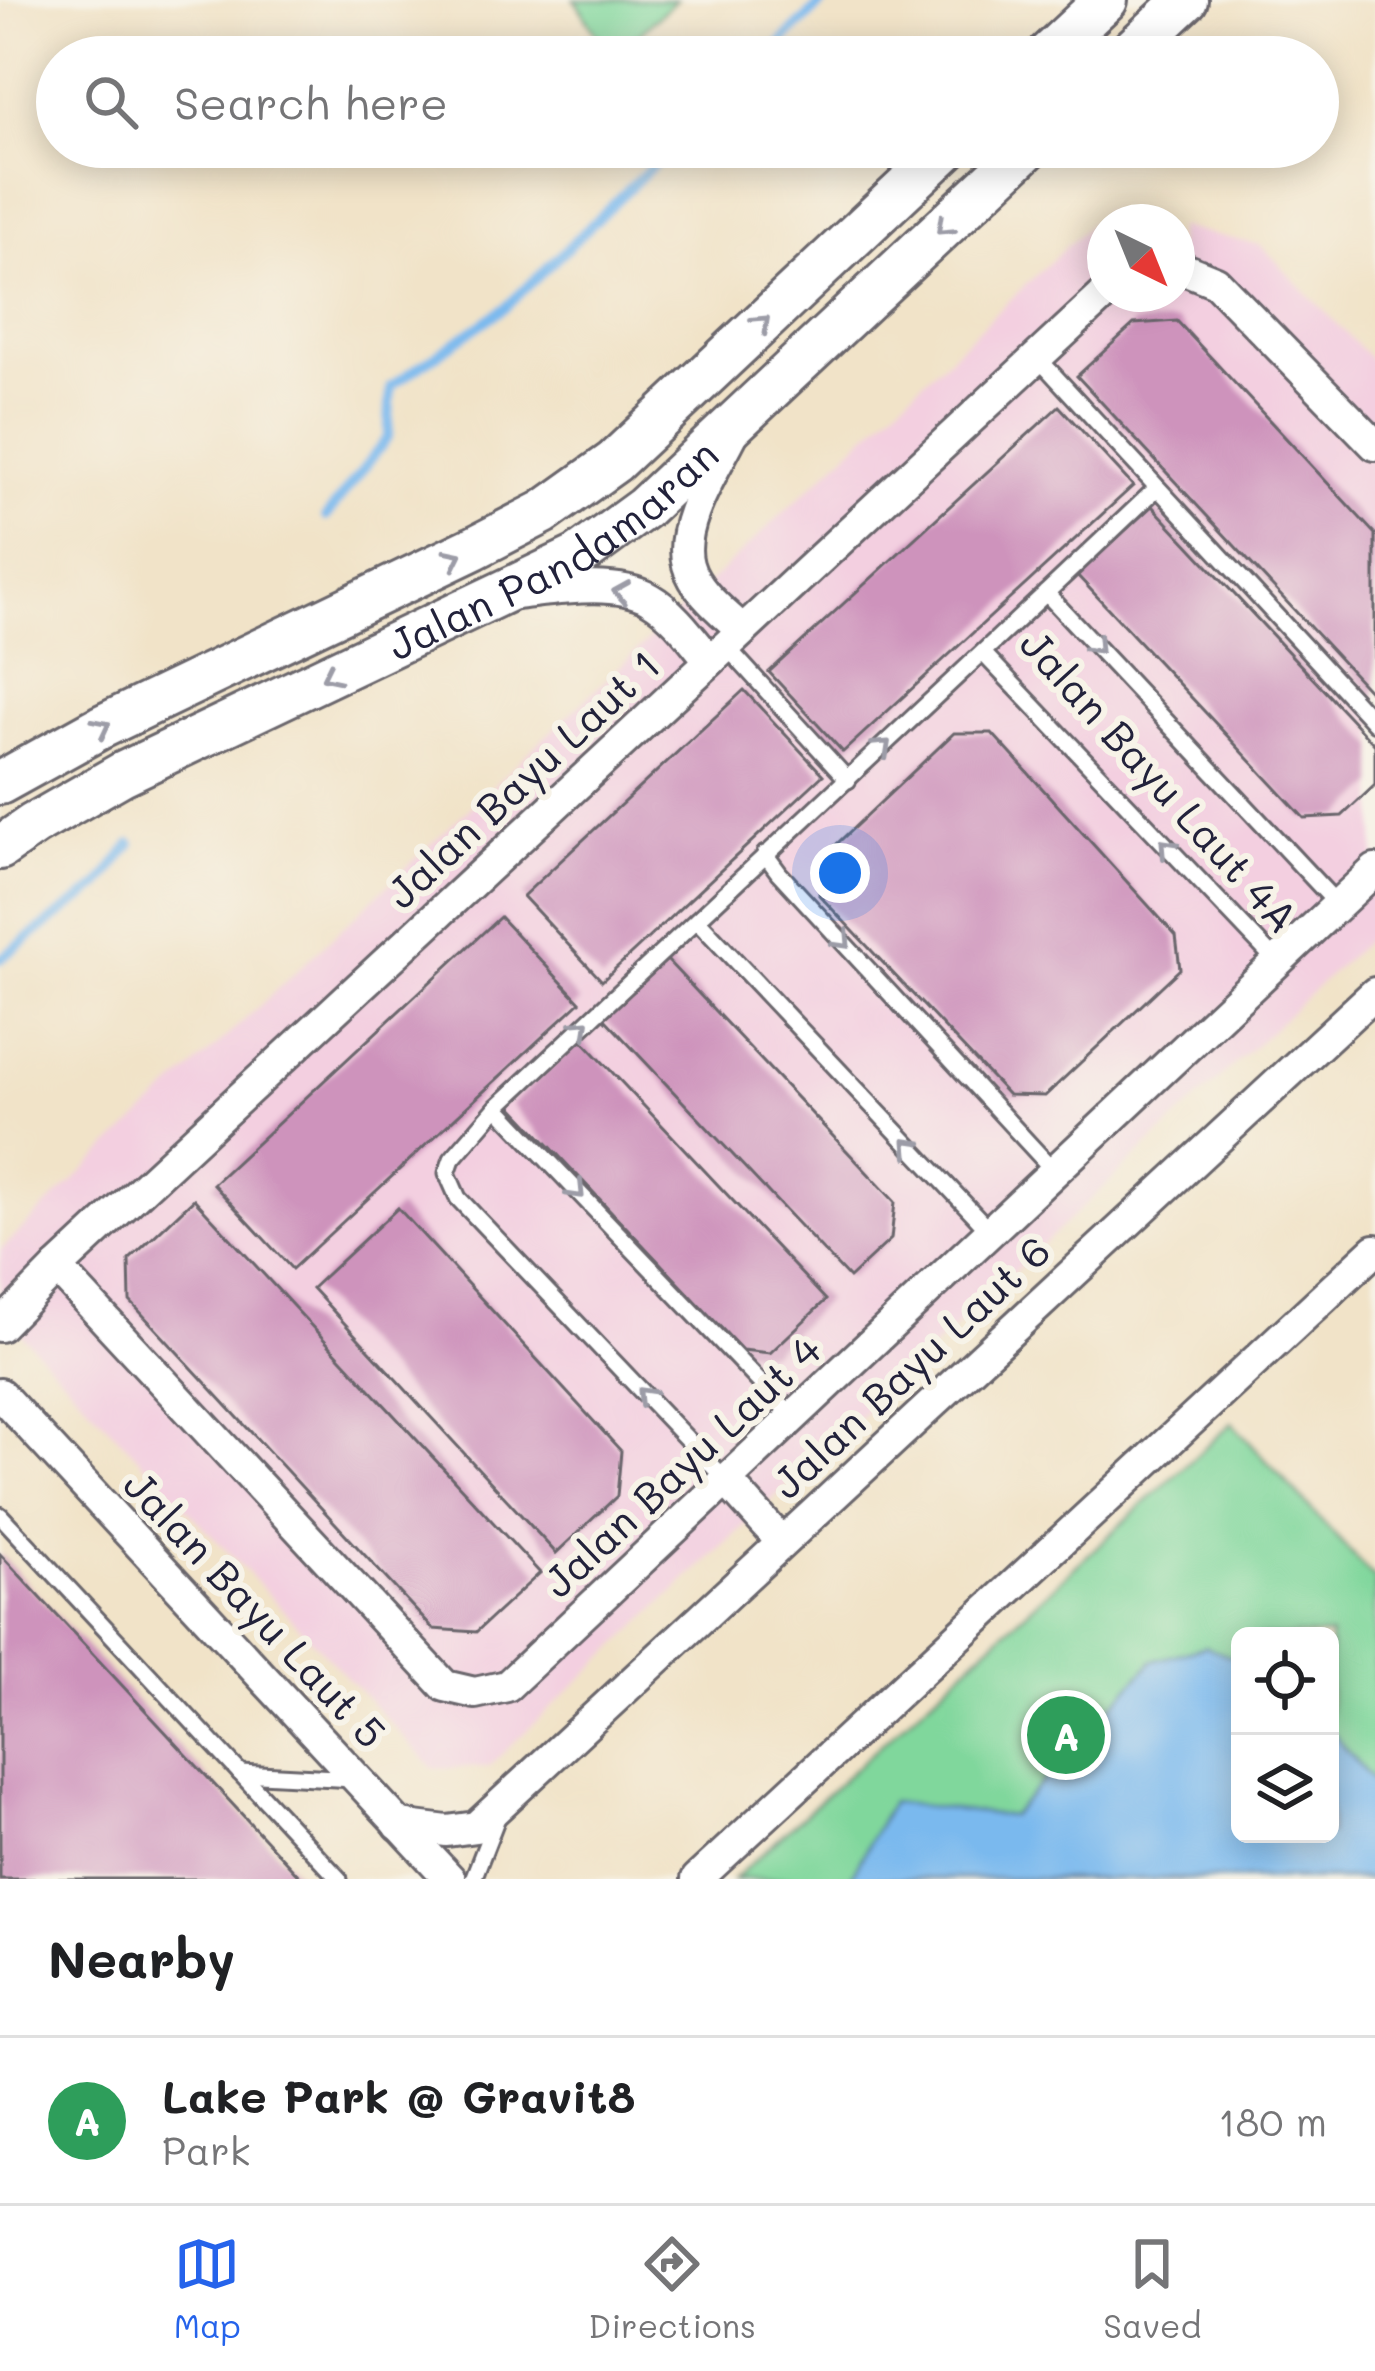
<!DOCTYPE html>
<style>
body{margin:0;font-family:Mali,sans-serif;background:#f6f6f6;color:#202124}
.controls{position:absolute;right:36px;bottom:36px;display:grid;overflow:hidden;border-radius:18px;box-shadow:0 6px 30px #0003}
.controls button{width:108px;height:108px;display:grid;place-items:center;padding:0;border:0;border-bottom:3px solid #e0e0e0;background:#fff;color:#202124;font:60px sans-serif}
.compass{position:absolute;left:1087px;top:204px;width:108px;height:108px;border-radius:50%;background:#fff;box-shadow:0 6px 30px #0003;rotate:137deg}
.you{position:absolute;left:840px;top:873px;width:42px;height:42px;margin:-30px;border:9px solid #fff;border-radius:50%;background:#1a73e8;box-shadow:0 0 0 18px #1a73e833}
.badge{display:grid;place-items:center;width:78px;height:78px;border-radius:50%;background:#2563eb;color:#fff;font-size:39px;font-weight:700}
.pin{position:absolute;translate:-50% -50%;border:6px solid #fff;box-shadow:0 3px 12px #0006}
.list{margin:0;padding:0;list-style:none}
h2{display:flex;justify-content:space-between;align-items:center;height:156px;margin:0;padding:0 48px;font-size:51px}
h2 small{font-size:39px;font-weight:400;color:#757577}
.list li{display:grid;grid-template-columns:78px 1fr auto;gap:36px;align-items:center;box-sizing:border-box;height:168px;padding:0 48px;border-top:3px solid #e0e0e0}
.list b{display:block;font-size:45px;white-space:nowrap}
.list p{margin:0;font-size:39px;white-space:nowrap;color:#757577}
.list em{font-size:39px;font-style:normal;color:#757577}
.icon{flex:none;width:66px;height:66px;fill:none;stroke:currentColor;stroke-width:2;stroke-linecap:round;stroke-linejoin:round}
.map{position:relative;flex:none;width:1375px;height:1879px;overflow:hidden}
.search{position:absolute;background:#fff;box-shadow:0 6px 30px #0003;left:36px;right:36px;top:36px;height:132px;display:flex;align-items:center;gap:30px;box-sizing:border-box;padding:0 42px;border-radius:66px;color:#757577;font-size:45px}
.sheet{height:324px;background:#fff}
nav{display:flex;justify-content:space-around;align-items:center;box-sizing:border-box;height:168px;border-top:3px solid #e0e0e0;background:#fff;font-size:33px;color:#757577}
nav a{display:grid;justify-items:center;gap:6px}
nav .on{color:#2563eb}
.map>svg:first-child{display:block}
.built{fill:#f3cfe0}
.green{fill:#80d79c;stroke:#517c6c;stroke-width:3;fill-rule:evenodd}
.water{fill:#7ab9ee;stroke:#4e6e94;stroke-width:3}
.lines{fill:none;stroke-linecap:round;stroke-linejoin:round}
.stream{stroke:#7ab9ee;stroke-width:10}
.building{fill:#ce93bc}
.service-casing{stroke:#6a666c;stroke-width:21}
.minor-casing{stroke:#6a666c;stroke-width:36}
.secondary-casing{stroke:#6a666c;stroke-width:48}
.service{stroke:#fff;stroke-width:15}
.minor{stroke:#fff;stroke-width:30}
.secondary{stroke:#fff;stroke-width:42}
.oneway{stroke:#9c9ca7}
.labels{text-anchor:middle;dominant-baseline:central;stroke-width:12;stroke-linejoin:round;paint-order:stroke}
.street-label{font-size:42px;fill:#22223b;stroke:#f7f3e8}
</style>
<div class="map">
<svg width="1375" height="1879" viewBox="0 0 1375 1879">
<rect width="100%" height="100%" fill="#f7f3e8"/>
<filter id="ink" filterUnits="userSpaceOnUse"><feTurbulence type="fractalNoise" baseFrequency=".00833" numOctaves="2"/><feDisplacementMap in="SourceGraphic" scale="24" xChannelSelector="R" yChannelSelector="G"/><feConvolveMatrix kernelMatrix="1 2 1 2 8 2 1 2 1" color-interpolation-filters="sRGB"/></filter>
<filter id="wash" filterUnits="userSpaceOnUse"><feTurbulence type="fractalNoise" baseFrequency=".004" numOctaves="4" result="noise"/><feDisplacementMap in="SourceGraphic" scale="48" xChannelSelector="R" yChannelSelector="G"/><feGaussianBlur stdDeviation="2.7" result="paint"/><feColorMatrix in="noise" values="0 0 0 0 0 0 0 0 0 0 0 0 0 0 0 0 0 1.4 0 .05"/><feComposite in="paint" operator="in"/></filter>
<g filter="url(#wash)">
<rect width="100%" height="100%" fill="#f1e3c8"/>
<!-- built -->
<path class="built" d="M 1104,211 L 1155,222 L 1105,222 L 1105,294 L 1177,294 L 1177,227 L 1261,245 L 1375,364 L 1375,932 L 488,1767 L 433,1768 L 0,1312 L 0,1250 Z"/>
<!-- green -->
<g class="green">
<path d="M 575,0 L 676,0 L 614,57 L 611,57 Z"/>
<path d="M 1232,1423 L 1375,1579 L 1375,1879 L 734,1879 ZM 1240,1636 L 1330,1636 L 1330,1834 L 1240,1834 Z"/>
</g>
<!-- water -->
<path class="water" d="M 1206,1646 L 1240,1661 L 1240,1834 L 1330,1834 L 1330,1729 L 1375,1785 L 1375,1879 L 850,1879 L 891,1802 L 1011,1816 L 1153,1661 Z"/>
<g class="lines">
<!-- stream -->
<g class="stream">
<path d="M 766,57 L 825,0"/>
<path d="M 326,517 L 388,437 L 391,386 L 506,307 L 672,147"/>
<path d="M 0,959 L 99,886 L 131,844"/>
</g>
</g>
<g id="blocks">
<!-- building -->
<g class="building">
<path d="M 1177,321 L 1375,534 L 1375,697 L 1077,376 L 1134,324 Z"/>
<path d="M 1059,406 L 1133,486 L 843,752 L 769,672 Z"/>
<path d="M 1152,506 L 1375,745 L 1375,785 L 1342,816 L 1304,818 L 1077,575 Z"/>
<path d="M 744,690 L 823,775 L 602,981 L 523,896 Z"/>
<path d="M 954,733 L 992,733 L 1176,936 L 1180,969 L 1045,1096 L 1008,1095 L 819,895 L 822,858 Z"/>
<path d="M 500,917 L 580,1002 L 292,1269 L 213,1184 Z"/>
<path d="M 667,960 L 895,1202 L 891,1239 L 849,1278 L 604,1018 Z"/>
<path d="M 581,1039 L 826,1300 L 770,1353 L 742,1350 L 511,1105 Z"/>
<path d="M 194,1199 L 540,1573 L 476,1632 L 433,1629 L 130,1301 L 129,1260 Z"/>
<path d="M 398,1208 L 621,1451 L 617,1496 L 556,1553 L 312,1288 Z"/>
<path d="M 0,1554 L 302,1879 L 0,1879 Z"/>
</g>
</g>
</g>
<g filter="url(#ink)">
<use href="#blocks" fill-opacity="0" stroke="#6a666c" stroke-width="3"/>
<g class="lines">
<defs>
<g id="service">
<path d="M 1037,357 L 1375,723"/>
<path d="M 1046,593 L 1157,488"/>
<path d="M 726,646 L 848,780"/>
<path d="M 984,654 L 1277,962"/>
<path d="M 765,854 L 779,873 L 1054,1171"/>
<path d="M 697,920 L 990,1231"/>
<path d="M 497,1107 L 793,1417"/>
<path d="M 726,1480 L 458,1198 L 447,1173 L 452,1159 L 497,1107 L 1046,593 L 1338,905"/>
<path d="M 0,1515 L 339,1879"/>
<path d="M 240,1773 L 354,1779"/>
<path d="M 473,1879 L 498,1815"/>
</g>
<g id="minor">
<path d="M 1177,266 L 1216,282 L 1375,445"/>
<path d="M 733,433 C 715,470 677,525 688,565 C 695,591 723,612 742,630"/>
<path d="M 516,594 C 554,590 616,579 650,599 C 674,613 692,639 710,661"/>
<path d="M 57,1268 L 445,1686 L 475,1693 L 507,1686 L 1375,870"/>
<path d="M 0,1326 L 57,1268 L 1105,294"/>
<path d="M 0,1394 L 450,1879"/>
<path d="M 726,1480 L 782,1542"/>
<path d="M 399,1825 L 447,1831 L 476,1827 L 1375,993"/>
<path d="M 697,1879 L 1375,1250"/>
</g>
<g id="secondary">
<path d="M 1045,57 L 1106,0"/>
<path d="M 1125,57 L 1186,0"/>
<path d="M 0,783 L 101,727 L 474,548 L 544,512 L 614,462 L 949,147"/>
<path id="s1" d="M 0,848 L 33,825 L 122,774 L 577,557 L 644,508 L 1029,147"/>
</g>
</defs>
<!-- service casing -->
<use href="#service" class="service-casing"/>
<!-- minor casing -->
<use href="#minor" class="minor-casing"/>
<!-- secondary casing -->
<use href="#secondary" class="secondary-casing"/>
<!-- service -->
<use href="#service" class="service"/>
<!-- minor -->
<use href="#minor" class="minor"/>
<!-- secondary -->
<use href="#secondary" class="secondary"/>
</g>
<!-- one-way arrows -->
<defs><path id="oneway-chevron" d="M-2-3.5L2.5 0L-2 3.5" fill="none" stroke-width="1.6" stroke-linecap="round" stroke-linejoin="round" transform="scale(3)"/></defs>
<g class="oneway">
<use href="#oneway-chevron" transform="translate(944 227) rotate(137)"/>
<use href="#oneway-chevron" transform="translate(762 323) rotate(-43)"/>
<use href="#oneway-chevron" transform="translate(454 558) rotate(-26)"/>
<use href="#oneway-chevron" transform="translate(621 592) rotate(-171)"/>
<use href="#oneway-chevron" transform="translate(1096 646) rotate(47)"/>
<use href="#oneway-chevron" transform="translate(330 675) rotate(154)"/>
<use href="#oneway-chevron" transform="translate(102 727) rotate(-27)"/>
<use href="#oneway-chevron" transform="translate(883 747) rotate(-43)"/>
<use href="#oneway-chevron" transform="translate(1167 847) rotate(-133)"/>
<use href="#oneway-chevron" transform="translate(843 941) rotate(47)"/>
<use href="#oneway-chevron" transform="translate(582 1027) rotate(-43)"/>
<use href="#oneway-chevron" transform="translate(910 1146) rotate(-133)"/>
<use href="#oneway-chevron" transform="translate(577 1191) rotate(46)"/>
<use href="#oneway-chevron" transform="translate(645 1395) rotate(-134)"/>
</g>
</g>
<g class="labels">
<!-- street labels -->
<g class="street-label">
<text stroke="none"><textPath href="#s1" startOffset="630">Jalan Pandamaran</textPath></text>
<text transform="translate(522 778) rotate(-43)">Jalan Bayu Laut 1</text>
<text transform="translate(1160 780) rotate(48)">Jalan Bayu Laut 4A</text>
<text transform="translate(910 1366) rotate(-43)">Jalan Bayu Laut 6</text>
<text transform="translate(681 1465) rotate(-43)">Jalan Bayu Laut 4</text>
<text transform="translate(256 1608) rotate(47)">Jalan Bayu Laut 5</text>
</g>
</g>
</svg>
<div class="controls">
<button><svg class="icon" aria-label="locate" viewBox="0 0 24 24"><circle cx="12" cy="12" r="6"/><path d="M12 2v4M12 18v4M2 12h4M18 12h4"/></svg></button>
<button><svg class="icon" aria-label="layers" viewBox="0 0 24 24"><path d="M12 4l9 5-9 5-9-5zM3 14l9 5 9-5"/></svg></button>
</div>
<svg class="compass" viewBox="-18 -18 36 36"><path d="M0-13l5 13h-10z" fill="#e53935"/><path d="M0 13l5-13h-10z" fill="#757577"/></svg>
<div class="you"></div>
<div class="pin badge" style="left:1066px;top:1735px;background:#2e9e5b">A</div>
<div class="search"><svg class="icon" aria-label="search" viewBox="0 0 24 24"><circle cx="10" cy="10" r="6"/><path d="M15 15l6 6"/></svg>Search here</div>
</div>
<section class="sheet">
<h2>Nearby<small></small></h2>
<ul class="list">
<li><span class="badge" style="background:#2e9e5b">A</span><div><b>Lake Park @ Gravit8</b><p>Park</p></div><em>180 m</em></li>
</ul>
</section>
<nav>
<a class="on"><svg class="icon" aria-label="map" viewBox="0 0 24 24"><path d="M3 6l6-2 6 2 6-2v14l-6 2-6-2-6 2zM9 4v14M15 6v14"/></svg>Map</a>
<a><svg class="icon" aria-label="directions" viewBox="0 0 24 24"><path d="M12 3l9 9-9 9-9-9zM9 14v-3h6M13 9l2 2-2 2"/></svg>Directions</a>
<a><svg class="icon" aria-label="saved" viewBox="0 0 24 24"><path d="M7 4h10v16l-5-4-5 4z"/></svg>Saved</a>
</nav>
